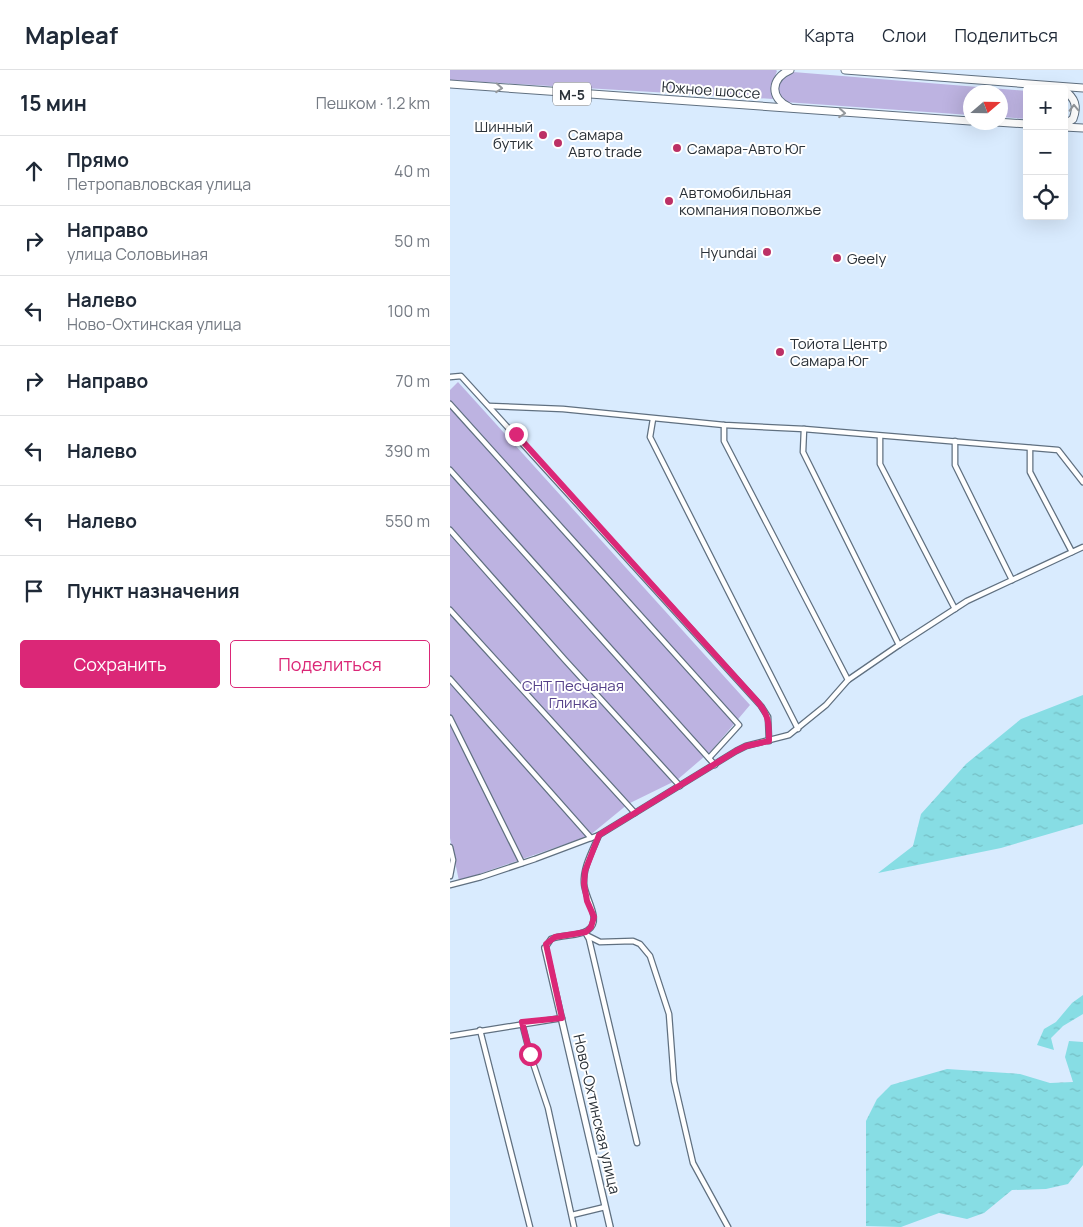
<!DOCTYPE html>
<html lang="ru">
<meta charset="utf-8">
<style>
body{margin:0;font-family:Manrope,sans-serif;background:#f2f2f3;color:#1f2937}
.controls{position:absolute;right:15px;top:15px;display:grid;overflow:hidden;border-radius:5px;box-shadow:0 5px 20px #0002}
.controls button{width:45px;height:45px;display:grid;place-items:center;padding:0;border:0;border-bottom:1px solid #e0e1e3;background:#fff;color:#1f2937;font:25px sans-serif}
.compass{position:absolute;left:513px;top:15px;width:45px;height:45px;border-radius:50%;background:#fff;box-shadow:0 5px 20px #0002;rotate:70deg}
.stop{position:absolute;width:15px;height:15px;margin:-11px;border:4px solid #db2777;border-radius:50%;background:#fff}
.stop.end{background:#db2777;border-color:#fff;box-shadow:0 1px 5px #0008}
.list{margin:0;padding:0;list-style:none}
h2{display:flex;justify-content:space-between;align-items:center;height:65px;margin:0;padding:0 20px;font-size:21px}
h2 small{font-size:16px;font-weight:400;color:#747a83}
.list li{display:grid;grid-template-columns:32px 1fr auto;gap:15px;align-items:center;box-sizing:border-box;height:70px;padding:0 20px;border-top:1px solid #e0e1e3}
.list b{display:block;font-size:19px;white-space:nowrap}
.list p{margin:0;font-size:16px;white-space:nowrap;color:#747a83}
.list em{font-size:16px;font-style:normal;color:#747a83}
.actions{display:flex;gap:10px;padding:15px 20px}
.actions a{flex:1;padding:11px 0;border:1px solid #db2777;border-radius:5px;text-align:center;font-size:18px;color:#db2777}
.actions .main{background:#db2777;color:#fff}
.icon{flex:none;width:28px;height:28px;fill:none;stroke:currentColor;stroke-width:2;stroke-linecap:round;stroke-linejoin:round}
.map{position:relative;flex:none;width:633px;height:1157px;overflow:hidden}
header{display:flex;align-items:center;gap:30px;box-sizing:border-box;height:70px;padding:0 25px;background:#fff;border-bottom:1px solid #e0e1e3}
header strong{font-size:24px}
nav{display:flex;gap:28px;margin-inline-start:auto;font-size:18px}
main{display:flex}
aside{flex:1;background:#fff}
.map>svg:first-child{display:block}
.green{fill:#bdb3e1}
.water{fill:url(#water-ripples)}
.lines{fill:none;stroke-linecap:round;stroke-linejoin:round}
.minor-casing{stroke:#607080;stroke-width:7}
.tertiary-casing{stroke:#607080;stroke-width:8}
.primary-casing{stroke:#607080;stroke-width:9}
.minor{stroke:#fff;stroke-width:4.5}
.tertiary{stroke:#fff;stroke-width:5.5}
.primary{stroke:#fff;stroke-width:7}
.oneway{stroke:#94989c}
.route{stroke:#db2777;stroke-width:6}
.poi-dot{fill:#bc3065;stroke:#fff;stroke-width:2}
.labels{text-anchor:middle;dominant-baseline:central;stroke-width:4;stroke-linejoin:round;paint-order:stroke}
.shield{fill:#fff;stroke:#6a6f74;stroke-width:1}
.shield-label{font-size:14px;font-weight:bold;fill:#2a3138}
.street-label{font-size:15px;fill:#2a3138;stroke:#fff}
.poi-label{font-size:15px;fill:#2a3138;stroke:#fff;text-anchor:start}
.park-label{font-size:15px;fill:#56428a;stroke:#fff}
</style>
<header>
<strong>Mapleaf</strong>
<nav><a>Карта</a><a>Слои</a><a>Поделиться</a></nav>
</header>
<main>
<aside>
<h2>15 мин<small>Пешком · 1.2 km</small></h2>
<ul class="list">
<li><svg class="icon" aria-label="ahead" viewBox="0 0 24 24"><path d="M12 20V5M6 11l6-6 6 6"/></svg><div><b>Прямо</b><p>Петропавловская улица</p></div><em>40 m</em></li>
<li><svg class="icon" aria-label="right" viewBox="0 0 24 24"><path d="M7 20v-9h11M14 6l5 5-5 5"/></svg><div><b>Направо</b><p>улица Соловьиная</p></div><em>50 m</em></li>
<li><svg class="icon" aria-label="left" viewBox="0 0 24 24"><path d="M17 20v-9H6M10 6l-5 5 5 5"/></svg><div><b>Налево</b><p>Ново-Охтинская улица</p></div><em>100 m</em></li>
<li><svg class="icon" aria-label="right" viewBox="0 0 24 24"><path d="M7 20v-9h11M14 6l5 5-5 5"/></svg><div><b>Направо</b></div><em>70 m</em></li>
<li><svg class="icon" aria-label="left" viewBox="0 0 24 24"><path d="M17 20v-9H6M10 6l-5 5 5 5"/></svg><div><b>Налево</b></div><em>390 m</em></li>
<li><svg class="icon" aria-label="left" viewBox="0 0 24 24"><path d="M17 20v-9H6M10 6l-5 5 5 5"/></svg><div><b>Налево</b></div><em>550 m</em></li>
<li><svg class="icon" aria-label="arrive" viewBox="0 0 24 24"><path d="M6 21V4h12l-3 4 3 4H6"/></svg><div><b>Пункт назначения</b></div></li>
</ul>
<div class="actions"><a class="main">Сохранить</a><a>Поделиться</a></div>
</aside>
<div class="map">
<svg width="633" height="1157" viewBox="0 0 633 1157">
<defs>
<pattern id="water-ripples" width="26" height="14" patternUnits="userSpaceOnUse" patternTransform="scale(1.25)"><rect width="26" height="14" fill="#87dde4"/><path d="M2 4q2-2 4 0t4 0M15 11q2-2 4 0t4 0" fill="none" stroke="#75bec4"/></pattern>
</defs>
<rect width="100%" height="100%" fill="#d9ebfe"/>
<!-- green -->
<g class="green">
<path d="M 0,0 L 326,0 L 327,1 L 321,16 L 323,29 L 0,10 Z"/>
<path d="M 343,2 L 577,21 L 577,49 L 551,47 L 550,22 L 520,22 L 520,45 L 335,32 L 329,26 C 327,14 330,5 343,2 Z"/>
<path d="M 8,312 L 300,635 L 262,680 L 227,710 L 178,734 L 139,766 L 9,811 L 0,768 L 0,320 Z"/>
</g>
<!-- water -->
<g class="water">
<path d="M 633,625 L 633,754 L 551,778 L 428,803 L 463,776 L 471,744 L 516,694 L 571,649 Z"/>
<path d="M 633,925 L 633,944 L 613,956 L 601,968 L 604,980 L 587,975 L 594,959 L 606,952 L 622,933 Z"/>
<path d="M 619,971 L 633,972 L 633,1095 L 618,1114 L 596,1119 L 562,1120 L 534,1143 L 517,1149 L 489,1143 L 451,1157 L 416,1156 L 416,1051 L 427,1029 L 441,1015 L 497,999 L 570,1004 L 600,1013 L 623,1012 L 615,987 Z"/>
</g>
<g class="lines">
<defs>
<g id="minor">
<path d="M 0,307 L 11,306 L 311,636 L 318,647 L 319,671"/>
<path d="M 0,334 L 289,655 L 259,688"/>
<path d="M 39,336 L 113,339 L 274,355 L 354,359 L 608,380 L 633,412"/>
<path d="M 203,349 L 200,367 L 348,659"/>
<path d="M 274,355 L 274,371 L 398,610"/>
<path d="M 354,359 L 353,382 L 449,575"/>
<path d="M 430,366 L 430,394 L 505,539"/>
<path d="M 505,371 L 505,395 L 562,510"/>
<path d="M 580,378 L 580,402 L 622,482"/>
<path d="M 0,400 L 265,695"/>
<path d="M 0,460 L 115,590 L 230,716"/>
<path d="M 0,540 L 185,743"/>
<path d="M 0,609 L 141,768"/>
<path d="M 0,648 L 72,793"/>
<path d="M 0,777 L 3,790 L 0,806"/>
<path d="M 0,815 L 31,807 L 85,789 L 149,765 L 286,681 L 296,676 L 339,665 L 376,635 L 398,610 L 449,575 L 517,531 L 633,477"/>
<path d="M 135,862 L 139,869 L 187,1073"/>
<path d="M 138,866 L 150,872 L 183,871 L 190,874 L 200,886 L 219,944 L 224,1011 L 243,1093 L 278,1157"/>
<path d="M 95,878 L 101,869 C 112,864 129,867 138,860 C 153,850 134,827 134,813 C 133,797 143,780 149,765"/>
<path d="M 72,953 L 80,984 L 98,1038 L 124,1157"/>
<path d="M 30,960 L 80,1157"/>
<path d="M 0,966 L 112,948"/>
<path d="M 122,1145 L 155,1137"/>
</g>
<path id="tertiary" d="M 95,878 L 160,1157"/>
<g id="primary">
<path d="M 395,0 L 633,18"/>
<path d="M 0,14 L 520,51"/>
<path d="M 614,20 C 625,28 628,36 623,49 L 614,55"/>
<path d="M 339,37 C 319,28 321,8 340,0"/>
<path d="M 546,52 L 577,54"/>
<path d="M 614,57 L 633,58"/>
</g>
</defs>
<!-- minor casing -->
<use href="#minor" class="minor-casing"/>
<!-- tertiary casing -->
<use href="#tertiary" class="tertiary-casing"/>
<!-- primary casing -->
<use href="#primary" class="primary-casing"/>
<!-- minor -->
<use href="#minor" class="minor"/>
<!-- tertiary -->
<use href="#tertiary" class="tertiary"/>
<!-- primary -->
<use href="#primary" class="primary"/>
</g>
<!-- one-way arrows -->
<defs><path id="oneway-chevron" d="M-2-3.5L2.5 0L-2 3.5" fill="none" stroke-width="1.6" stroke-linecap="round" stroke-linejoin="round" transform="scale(1.25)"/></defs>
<g class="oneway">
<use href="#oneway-chevron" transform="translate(49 18) rotate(4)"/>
<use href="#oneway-chevron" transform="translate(624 38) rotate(-91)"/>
<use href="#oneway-chevron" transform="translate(392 43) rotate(4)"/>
</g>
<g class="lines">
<!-- route -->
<path class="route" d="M 66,364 L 307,631 C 319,645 319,653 319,671 L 296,676 L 286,681 L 149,765 L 135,801 L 134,814 L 137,831 L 144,847 L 141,857 L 136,862 L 105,867 L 96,874 L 112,948 L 72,952 L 80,984"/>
</g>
<!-- markers -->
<g class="poi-dot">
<circle cx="93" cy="65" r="5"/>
<circle cx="108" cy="73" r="5"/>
<circle cx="227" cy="78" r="5"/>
<circle cx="219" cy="131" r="5"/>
<circle cx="317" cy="182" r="5"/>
<circle cx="387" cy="188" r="5"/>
<circle cx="330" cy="282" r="5"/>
</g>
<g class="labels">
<!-- shield labels -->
<rect class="shield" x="103" y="12.5" width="38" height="23" rx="4"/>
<g class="shield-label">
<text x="122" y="24">М-5</text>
</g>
<!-- street labels -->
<g class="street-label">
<text transform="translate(261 20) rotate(4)">Южное шоссе</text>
<text transform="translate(147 1044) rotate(77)">Ново-Охтинская улица</text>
</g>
<!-- poi labels -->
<g class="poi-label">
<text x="83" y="56" text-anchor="end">Шинный<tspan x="83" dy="17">бутик</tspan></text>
<text x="118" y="64">Самара<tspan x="118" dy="17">Авто trade</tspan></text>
<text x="237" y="78">Самара-Авто Юг</text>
<text x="229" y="122">Автомобильная<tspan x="229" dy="17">компания поволжье</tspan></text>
<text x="307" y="182" text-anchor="end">Hyundai</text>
<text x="397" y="188">Geely</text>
<text x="340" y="273">Тойота Центр<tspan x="340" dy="17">Самара Юг</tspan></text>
</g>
<!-- park labels -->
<g class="park-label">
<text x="123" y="615">СНТ Песчаная<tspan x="123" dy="17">Глинка</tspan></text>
</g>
</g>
</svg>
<div class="controls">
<button>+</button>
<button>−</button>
<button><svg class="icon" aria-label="locate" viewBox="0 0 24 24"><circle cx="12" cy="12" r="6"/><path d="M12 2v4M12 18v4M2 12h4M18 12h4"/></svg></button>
</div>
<svg class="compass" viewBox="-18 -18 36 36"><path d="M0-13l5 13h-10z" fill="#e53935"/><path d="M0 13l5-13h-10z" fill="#747a83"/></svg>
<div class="stop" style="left:80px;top:984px"></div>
<div class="stop end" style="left:66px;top:364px"></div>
</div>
</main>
